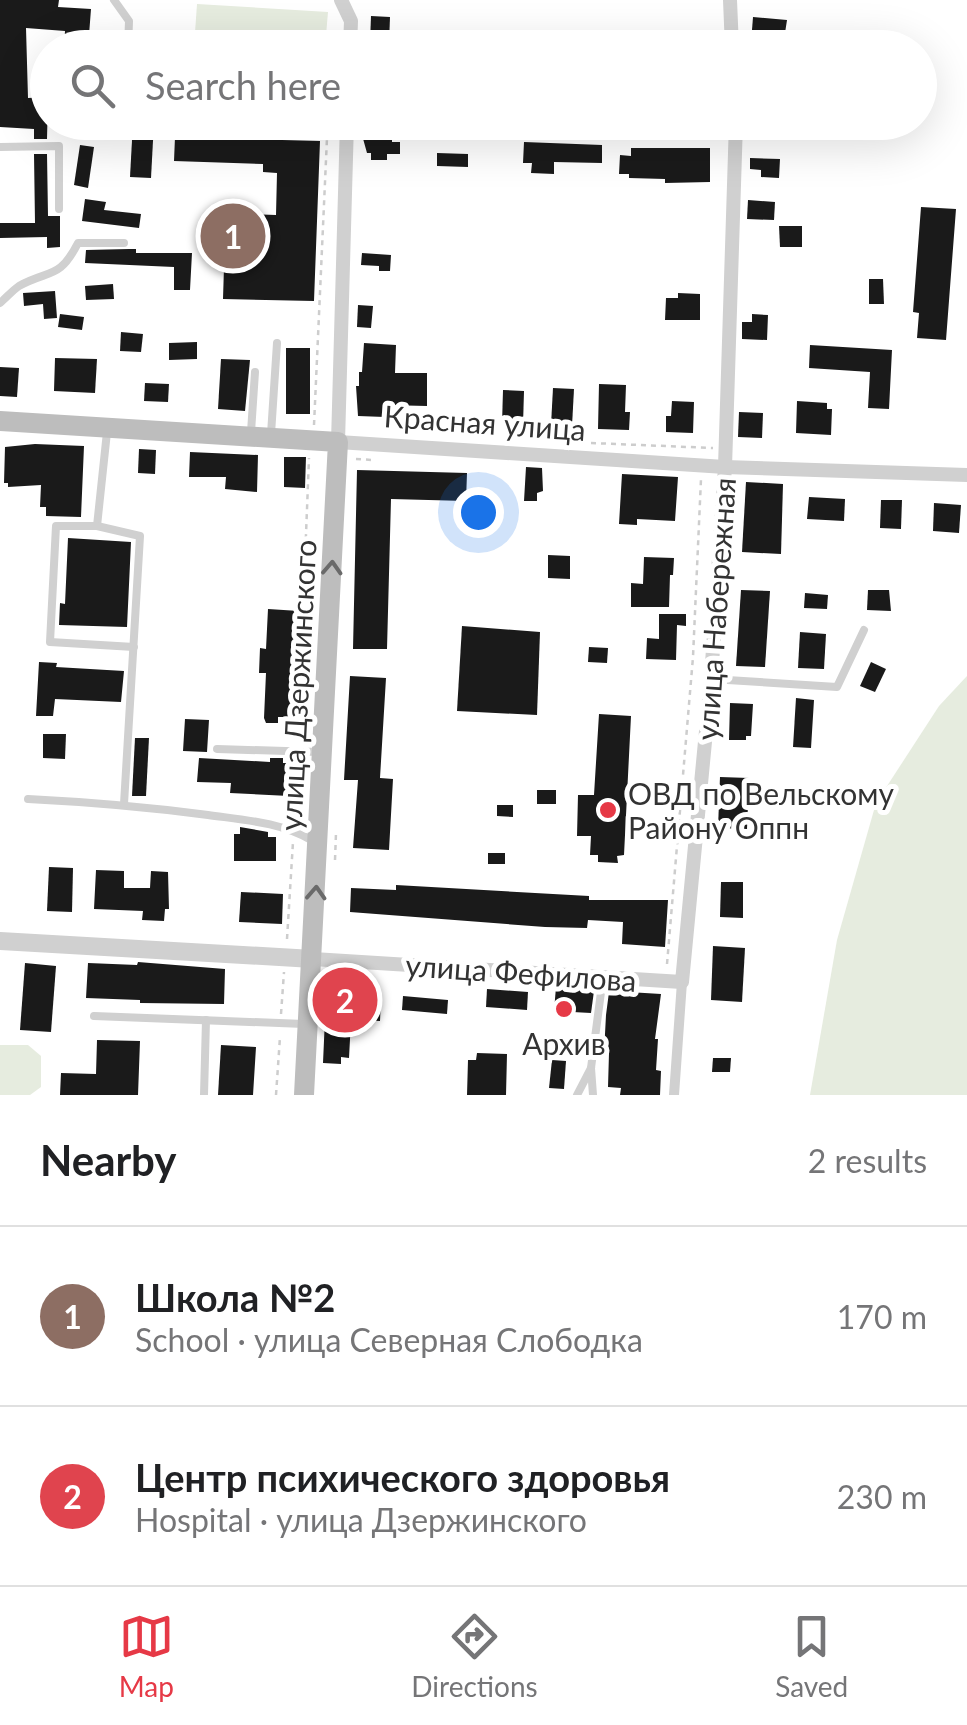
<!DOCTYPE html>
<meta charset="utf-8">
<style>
body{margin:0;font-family:Lato,sans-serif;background:#f2f2f2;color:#202124}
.you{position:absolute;left:478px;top:512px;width:35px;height:35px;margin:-25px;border:8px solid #fff;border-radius:50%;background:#1a73e8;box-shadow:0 0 0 15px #1a73e833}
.badge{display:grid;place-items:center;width:65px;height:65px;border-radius:50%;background:#e63946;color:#fff;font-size:32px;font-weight:700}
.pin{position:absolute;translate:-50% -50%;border:5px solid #fff;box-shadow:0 2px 10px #0006}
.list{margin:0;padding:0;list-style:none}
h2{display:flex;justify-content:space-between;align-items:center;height:130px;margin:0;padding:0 40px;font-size:42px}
h2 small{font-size:32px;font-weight:400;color:#757577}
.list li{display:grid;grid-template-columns:65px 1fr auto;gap:30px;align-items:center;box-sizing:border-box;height:180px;padding:0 40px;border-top:2px solid #e0e0e0}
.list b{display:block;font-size:38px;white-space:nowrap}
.list p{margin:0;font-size:32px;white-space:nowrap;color:#757577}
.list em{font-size:32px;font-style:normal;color:#757577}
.icon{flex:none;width:55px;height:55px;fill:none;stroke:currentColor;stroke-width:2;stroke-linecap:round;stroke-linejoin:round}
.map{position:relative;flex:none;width:967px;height:1095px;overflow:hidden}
.search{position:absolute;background:#fff;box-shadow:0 10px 40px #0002;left:30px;right:30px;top:30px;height:110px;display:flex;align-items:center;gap:25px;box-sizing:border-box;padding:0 35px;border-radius:55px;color:#757577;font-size:38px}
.sheet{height:490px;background:#fff}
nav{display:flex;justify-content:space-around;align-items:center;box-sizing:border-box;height:140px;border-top:2px solid #e0e0e0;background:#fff;font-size:28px;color:#757577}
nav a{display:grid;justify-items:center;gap:5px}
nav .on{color:#e63946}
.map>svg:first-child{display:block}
.green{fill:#e6ecdf}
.building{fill:#1a1a1a}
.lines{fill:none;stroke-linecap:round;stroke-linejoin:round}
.path{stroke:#cdcdcd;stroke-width:2.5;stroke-dasharray:5 5;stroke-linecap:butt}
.service{stroke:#d0d0d0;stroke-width:8}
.pedestrian{stroke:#d0d0d0;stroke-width:10}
.minor{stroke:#d0d0d0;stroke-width:14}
.tertiary{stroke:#d0d0d0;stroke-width:18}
.secondary{stroke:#bdbdbd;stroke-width:20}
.oneway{stroke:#6a6a6a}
.poi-dot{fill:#e63946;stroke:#fff;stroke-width:4}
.labels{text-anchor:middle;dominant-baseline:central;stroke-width:10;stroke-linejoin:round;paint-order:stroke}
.street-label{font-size:30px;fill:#333;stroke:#fff}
.poi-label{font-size:30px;fill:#333;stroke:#fff;text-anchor:start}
</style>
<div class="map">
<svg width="967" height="1095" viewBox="0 0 967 1095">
<rect width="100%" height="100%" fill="#fff"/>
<!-- green -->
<g class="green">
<path d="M 197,4 L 328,12 L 325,47 L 194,47 Z"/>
<path d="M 967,676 L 967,1095 L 810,1095 L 837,940 L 876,803 L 939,706 Z"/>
<path d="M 0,1045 L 28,1045 L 41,1056 L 41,1087 L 30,1095 L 0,1095 Z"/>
</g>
<!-- building -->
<g class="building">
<path d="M 0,0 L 59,0 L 58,7 L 91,9 L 88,48 L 64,48 L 65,31 L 26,28 L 28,98 L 48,97 L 47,139 L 34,139 L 34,129 L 0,127 Z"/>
<path d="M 371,16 L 390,17 L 389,44 L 370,43 Z"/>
<path d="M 753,17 L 787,20 L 785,33 L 752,30 Z"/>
<path d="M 137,31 L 151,32 L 150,48 L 136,48 Z"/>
<path d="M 133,122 L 154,122 L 151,178 L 130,177 Z"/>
<path d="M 362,135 L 392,135 L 392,142 L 400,142 L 400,154 L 387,154 L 387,160 L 371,160 L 371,153 L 367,153 Z"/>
<path d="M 175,137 L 320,141 L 314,301 L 223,299 L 225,236 L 208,236 L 208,213 L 276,215 L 277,173 L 263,172 L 263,164 L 174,161 Z"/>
<path d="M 524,142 L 602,145 L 602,163 L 554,162 L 554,174 L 531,173 L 532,163 L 523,163 Z"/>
<path d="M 80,145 L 94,147 L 88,188 L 74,185 Z"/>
<path d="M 631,148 L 710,148 L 710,182 L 665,183 L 665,179 L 629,178 L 629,174 L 619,174 L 620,155 L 631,156 Z"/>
<path d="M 437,153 L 468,154 L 468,167 L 437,166 Z"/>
<path d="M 34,154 L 47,154 L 48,216 L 60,216 L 60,247 L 47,248 L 47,237 L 0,238 L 0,223 L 35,223 Z"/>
<path d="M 750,158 L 780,159 L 779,178 L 761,177 L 761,170 L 750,169 Z"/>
<path d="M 85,199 L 106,202 L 104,210 L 141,214 L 139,228 L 82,221 Z"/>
<path d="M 748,200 L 775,202 L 774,220 L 747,219 Z"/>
<path d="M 921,207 L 956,209 L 946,340 L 917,338 L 919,313 L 913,312 Z"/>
<path d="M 779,226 L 802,226 L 802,247 L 780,247 Z"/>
<path d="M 129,249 L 136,249 L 136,253 L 192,253 L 190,290 L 174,290 L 174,267 L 85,263 L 86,250 Z"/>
<path d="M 362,253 L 391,255 L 390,271 L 379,271 L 379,266 L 361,265 Z"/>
<path d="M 869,279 L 883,279 L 884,304 L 869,304 Z"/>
<path d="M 113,284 L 114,299 L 86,300 L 85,286 Z"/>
<path d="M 55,291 L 57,318 L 44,319 L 43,304 L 24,306 L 23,293 Z"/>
<path d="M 678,293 L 700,294 L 700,320 L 665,320 L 666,298 L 678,298 Z"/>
<path d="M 358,305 L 373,306 L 371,328 L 357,327 Z"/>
<path d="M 60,314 L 84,317 L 82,330 L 58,327 Z"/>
<path d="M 752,314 L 768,315 L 767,340 L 742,339 L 742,322 L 752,322 Z"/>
<path d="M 121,332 L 143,334 L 141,352 L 120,351 Z"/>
<path d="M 197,342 L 197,359 L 169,360 L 169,343 Z"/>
<path d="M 364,343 L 396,345 L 395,373 L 427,373 L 427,406 L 386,405 L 385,417 L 358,416 L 356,386 L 359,386 L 359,372 L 362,372 Z"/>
<path d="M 810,345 L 892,350 L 889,409 L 868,408 L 870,372 L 809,368 Z"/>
<rect x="286" y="348" width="24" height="66"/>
<path d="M 55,358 L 97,359 L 95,393 L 54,391 Z"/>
<path d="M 221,359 L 250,360 L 245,411 L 218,409 Z"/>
<path d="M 0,367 L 19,368 L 17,397 L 0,396 Z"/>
<path d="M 145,383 L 169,384 L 168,402 L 144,401 Z"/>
<path d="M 599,384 L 626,385 L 625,412 L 630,412 L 629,430 L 598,429 Z"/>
<path d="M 553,388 L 574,389 L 572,426 L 551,425 Z"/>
<path d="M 503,390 L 524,391 L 523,425 L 502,424 Z"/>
<path d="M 672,401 L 694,402 L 693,433 L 666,432 L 666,416 L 671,416 Z"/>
<path d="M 797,401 L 827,403 L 827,409 L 832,409 L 831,435 L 796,433 Z"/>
<path d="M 739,412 L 763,413 L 762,438 L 738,437 Z"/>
<path d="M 35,444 L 84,446 L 81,517 L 46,516 L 46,507 L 40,507 L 41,485 L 8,487 L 8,483 L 4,483 L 5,447 Z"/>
<path d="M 139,449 L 156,450 L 155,474 L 138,473 Z"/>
<path d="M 190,452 L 258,455 L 257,492 L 225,489 L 226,477 L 189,477 Z"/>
<path d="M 284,457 L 306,457 L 305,488 L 284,487 Z"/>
<path d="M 526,467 L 542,468 L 543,491 L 537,493 L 537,501 L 524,501 Z"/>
<path d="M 357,470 L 467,473 L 466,501 L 391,499 L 387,649 L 353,649 Z"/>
<path d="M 622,474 L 678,477 L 675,521 L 637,519 L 637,525 L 619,524 Z"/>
<path d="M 746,482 L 783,484 L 781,554 L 742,552 Z"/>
<path d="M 809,497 L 845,499 L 844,521 L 807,519 Z"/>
<path d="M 881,500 L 902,500 L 901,529 L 880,528 Z"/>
<path d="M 934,503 L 961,505 L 959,533 L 933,531 Z"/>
<path d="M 68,538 L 131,542 L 127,627 L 59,625 L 60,603 L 65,604 Z"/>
<path d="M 548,555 L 570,556 L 570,579 L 548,578 Z"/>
<path d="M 644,557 L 674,558 L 673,575 L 670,575 L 669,607 L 631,607 L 631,583 L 643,584 Z"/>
<path d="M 741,590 L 770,591 L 765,667 L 736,666 Z"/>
<path d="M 868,590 L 889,590 L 891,611 L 867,610 Z"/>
<path d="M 805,593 L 828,595 L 827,609 L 804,608 Z"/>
<path d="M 268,609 L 299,611 L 294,717 L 278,717 L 278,723 L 266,723 L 264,718 L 266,673 L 259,673 L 260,648 L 266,649 Z"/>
<path d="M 659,614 L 686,614 L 686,626 L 677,625 L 676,660 L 646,659 L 647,638 L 659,639 Z"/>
<path d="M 462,626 L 540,632 L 537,715 L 457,711 Z"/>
<path d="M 800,632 L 826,634 L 824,669 L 798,668 Z"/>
<path d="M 589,647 L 608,648 L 607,663 L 588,662 Z"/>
<path d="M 39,662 L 57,663 L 56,667 L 124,671 L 121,702 L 55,699 L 53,716 L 36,716 Z"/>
<path d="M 871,662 L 886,669 L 875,692 L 860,686 Z"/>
<path d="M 350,676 L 386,678 L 380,778 L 393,779 L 389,850 L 353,848 L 358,780 L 344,780 Z"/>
<path d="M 796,698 L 814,700 L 811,748 L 793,747 Z"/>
<path d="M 730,703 L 753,704 L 751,736 L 746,736 L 746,740 L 729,740 Z"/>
<path d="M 599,714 L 631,716 L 624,855 L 617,856 L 618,863 L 598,862 L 598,855 L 590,855 L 591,836 L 577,836 L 578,795 L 594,795 Z"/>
<path d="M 185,719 L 209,720 L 207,752 L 183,751 Z"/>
<path d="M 43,734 L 66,734 L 65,759 L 43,758 Z"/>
<path d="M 135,738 L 149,738 L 146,796 L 132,796 Z"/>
<path d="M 199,758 L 270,762 L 270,758 L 283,758 L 283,763 L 290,763 L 289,796 L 230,793 L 231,783 L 197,782 Z"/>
<path d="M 720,777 L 749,778 L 747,829 L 718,828 Z"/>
<rect x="537" y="790" width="19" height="14"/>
<path d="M 497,805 L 513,805 L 513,817 L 497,816 Z"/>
<path d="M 240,827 L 268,832 L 268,837 L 276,837 L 276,861 L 234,861 L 234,834 L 240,834 Z"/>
<rect x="488" y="853" width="17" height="11"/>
<path d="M 49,867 L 73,868 L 72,912 L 47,911 Z"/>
<path d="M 96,870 L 124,871 L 124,888 L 150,888 L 151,871 L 168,872 L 169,909 L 165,909 L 164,921 L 142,920 L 143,911 L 94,909 Z"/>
<path d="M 721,882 L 743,882 L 743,918 L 720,917 Z"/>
<path d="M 396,885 L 589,896 L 589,900 L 668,900 L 665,947 L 622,944 L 623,922 L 588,920 L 587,928 L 545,927 L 350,912 L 351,888 L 396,890 Z"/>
<path d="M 241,892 L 283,894 L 282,924 L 239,922 Z"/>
<path d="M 713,946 L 745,948 L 742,1002 L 711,1000 Z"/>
<path d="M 138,962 L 225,969 L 224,1004 L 140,1003 L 140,1000 L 86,998 L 88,963 L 137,965 Z"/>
<path d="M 25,963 L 56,966 L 51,1032 L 20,1030 Z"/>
<path d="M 327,973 L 359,974 L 358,997 L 381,998 L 380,1021 L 351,1020 L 349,1058 L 341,1057 L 341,1064 L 323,1063 Z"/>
<path d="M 556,987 L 594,991 L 591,1013 L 554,1011 Z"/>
<path d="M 487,989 L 528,992 L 527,1010 L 486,1007 Z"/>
<path d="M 612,991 L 661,994 L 655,1039 L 658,1039 L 656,1070 L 661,1071 L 660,1095 L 620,1095 L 621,1088 L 608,1087 L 609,1053 L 604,1053 L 606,1015 L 609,992 Z"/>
<path d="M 403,996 L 448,1000 L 447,1014 L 402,1010 Z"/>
<path d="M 97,1040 L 140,1041 L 138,1095 L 60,1095 L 61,1073 L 96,1074 Z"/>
<path d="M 221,1045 L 256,1047 L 253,1095 L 218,1095 Z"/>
<path d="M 477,1053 L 507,1054 L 506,1095 L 467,1095 L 468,1060 L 476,1060 Z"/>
<path d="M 713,1058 L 731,1058 L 730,1072 L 712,1072 Z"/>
<path d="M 552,1060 L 566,1061 L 564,1089 L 549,1088 Z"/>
</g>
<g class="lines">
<!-- path -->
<g class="path">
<path d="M 314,425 L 327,138"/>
<path d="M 591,443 L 713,448"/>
<path d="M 356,459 L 373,460"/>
<path d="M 298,739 L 309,458"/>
<path d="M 294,819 L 297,762"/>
<path d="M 335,860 L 336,833"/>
<path d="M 287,939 L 293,842"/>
<path d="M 667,964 L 693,657 L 701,479"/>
<path d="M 281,1014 L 284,972"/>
<path d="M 276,1095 L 280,1037"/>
</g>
<!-- service -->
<g class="service">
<path d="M 114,0 L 129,21 L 128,48"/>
<path d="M 125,127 L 125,122"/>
<path d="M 0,147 L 59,146 L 59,209"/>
<path d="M 0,303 C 6,298 13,290 19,286 C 50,269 59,280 78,243 L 124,243"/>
<path d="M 251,432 L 255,372"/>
<path d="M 271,434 L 277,343"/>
<path d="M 97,526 L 107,432"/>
<path d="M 711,679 L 837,687 L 864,630"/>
<path d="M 217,749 L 318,752"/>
<path d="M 28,799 C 88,802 148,807 208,815 C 244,820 281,822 313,841"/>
<path d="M 124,804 L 140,536 L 97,526 L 56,526 L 50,642 L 134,647"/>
<path d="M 94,1016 L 304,1024"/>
<path d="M 204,1095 L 206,1020"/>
<path d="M 577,1095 L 591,1068"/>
<path d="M 593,1095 L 591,1068 L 603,977"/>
</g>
<!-- pedestrian -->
<path class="pedestrian" d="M 674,1095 L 682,982"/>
<!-- minor -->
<g class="minor">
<path d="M 341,0 L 351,21 L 350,48"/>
<path d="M 730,0 L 732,48"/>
<path d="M 736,127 L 347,122 L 338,442 L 725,467 L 967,475"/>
<path d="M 313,959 L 682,982 L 711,679 L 725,467 L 736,122"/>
</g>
<!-- tertiary -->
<path class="tertiary" d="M 0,941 L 313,959"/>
<!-- secondary -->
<path class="secondary" d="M 0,421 L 338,442 L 304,1095"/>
</g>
<!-- one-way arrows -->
<defs><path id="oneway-chevron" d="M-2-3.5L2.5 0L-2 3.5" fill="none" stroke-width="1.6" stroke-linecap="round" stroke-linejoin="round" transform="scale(2.5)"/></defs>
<g class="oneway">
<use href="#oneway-chevron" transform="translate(332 568) rotate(-87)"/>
<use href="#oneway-chevron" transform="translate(316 893) rotate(-87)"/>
</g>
<!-- markers -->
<g class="poi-dot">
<circle cx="608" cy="810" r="10"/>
<circle cx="564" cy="1009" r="10"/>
</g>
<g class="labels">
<!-- street labels -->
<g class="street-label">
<text transform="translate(485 422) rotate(4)">Красная улица</text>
<text transform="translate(715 609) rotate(-86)">улица Набережная</text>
<text transform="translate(297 685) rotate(-87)">улица Дзержинского</text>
<text transform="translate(521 972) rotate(4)">улица Фефилова</text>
</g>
<!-- poi labels -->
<g class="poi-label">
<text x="628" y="793">ОВД по Вельскому<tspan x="628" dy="34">Району Оппн</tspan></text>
<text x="564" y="1043" text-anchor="middle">Архив</text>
</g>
</g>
</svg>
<div class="you"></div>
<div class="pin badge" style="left:233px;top:236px;background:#8d6e63">1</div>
<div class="pin badge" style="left:345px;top:1000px;background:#e0444e">2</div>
<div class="search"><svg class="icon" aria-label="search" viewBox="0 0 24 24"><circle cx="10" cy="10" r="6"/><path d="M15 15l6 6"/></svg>Search here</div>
</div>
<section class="sheet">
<h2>Nearby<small>2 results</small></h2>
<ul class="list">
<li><span class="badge" style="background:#8d6e63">1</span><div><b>Школа №2</b><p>School · улица Северная Слободка</p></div><em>170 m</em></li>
<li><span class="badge" style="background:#e0444e">2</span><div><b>Центр психического здоровья</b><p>Hospital · улица Дзержинского</p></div><em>230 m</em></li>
</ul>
</section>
<nav>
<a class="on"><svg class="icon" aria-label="map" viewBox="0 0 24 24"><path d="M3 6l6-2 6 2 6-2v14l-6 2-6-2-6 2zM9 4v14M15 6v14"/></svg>Map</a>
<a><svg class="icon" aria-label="directions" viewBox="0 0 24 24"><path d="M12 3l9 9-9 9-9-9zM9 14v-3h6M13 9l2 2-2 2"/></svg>Directions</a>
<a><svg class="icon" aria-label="saved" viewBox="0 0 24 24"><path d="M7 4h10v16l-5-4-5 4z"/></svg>Saved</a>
</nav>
